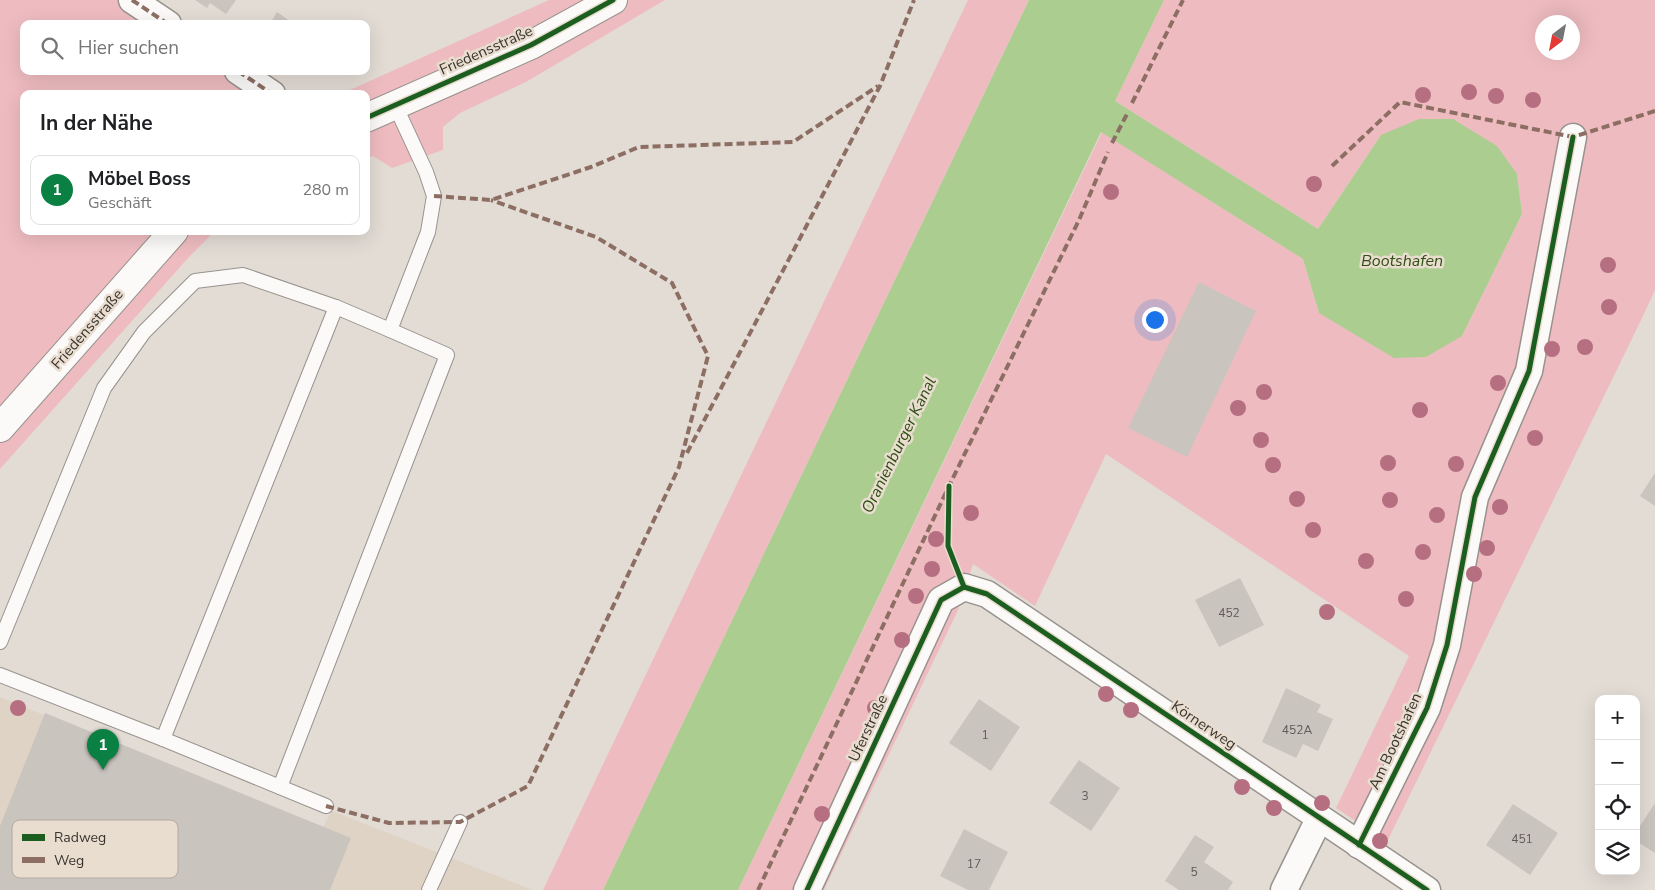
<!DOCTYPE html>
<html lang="de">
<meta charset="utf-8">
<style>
body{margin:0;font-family:"Nunito Sans",sans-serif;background:#f2f2f2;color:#202124}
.controls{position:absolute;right:15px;bottom:15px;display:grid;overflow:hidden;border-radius:10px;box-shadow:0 5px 20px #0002}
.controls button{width:45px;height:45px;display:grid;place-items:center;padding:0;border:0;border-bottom:1px solid #e0e0e0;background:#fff;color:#202124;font:25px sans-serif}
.compass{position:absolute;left:1535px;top:15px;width:45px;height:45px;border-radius:50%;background:#fff;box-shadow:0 5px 20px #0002;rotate:212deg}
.you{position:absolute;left:1154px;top:319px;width:18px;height:18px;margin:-12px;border:4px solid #fff;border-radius:50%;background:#1a73e8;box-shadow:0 0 0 8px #1a73e833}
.badge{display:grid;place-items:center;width:32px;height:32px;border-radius:50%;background:#0b8043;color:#fff;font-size:16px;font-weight:700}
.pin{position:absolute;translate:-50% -41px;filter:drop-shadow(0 1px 2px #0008)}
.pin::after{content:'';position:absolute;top:26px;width:18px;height:15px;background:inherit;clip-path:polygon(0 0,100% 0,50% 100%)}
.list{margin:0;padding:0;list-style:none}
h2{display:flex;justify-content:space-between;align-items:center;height:65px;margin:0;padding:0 20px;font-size:21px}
h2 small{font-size:16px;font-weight:400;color:#757577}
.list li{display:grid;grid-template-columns:32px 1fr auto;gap:15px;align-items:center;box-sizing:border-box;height:70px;margin:0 10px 10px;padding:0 10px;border:1px solid #e0e0e0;border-radius:10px}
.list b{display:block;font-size:19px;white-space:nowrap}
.list p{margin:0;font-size:16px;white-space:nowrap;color:#757577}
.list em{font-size:16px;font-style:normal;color:#757577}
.icon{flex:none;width:28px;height:28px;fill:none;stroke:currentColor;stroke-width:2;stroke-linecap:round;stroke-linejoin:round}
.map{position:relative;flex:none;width:1655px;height:890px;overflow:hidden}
.search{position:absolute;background:#fff;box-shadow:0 5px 20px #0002;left:20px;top:20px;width:350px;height:55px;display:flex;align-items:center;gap:12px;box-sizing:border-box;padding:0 18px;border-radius:10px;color:#757577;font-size:19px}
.panel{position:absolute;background:#fff;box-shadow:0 5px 20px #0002;left:20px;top:90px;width:350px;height:145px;border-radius:10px}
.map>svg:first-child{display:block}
.built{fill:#dfd3c5}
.green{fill:#eebcc0;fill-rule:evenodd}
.water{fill:#abcd90}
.building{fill:#cac4bf}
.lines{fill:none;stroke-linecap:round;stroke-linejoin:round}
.lane-casing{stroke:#98928d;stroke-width:16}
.street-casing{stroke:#98928d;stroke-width:29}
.secondary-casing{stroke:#98928d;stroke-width:30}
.lane{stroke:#fbfaf9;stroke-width:14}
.street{stroke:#fbfaf9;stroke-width:26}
.secondary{stroke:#fbfaf9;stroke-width:28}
.quiet{stroke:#8d6e63;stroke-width:4;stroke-dasharray:8 4;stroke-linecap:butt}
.cycleway-casing{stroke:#e9ddcf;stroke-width:8}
.cycleway{stroke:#1b5e20;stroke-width:5}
.tree{fill:#b56f81}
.labels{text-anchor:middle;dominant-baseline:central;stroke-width:5;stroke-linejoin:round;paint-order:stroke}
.number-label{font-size:12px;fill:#605b56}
.street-label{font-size:15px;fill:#39342e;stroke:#e9ddcf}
.water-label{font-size:16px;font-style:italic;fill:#2f4f15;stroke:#e9ddcf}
.key{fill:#e9ddcf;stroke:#b4aa9f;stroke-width:1}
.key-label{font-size:14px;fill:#39342e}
</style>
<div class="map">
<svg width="1655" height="890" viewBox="0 0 1655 890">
<rect width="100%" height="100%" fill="#e3dcd5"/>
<!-- built -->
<path class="built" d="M 0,697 L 322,828 L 332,811 L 533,890 L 0,890 Z"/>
<!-- green -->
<g class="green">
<path d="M 0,0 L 118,0 L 152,24 L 24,24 L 24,71 L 222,71 L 247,89 L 267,94 L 24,94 L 24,231 L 215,231 L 189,257 L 0,469 Z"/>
<path d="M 549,0 L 665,0 L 526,82 L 460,113 L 443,127 L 443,150 L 392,168 L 373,156 L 366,158 L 366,94 L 341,94 Z"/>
<path d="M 968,0 L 1029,0 L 603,890 L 543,890 Z"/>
<path d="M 1164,0 L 1655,0 L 1655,290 L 1643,316 L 1387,842 L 1336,808 L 1409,656 L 1106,454 L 1035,606 L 973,564 L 958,610 L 824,890 L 738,890 L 1102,132 L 1303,259 L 1319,313 L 1462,336 L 1522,214 L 1517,174 L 1381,135 L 1318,229 L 1115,101 ZM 1542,22 L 1572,22 L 1572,52 L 1542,52 Z"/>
</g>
<!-- water -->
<path class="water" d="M 1029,0 L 1164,0 L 1115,101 L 1318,229 L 1381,135 L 1419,119 L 1453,119 L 1497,146 L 1517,174 L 1522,214 L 1462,336 L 1426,357 L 1394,358 L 1319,313 L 1303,259 L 1101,132 L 738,890 L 603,890 Z"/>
<!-- building -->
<g class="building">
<path d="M 195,0 L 236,0 L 226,14 L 210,3 L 207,8 Z"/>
<path d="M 277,12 L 294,24 L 270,24 Z"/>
<path d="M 1199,282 L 1256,311 L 1187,457 L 1128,428 Z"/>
<path d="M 1655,473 L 1655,506 L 1640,496 Z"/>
<path d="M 1240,578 L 1264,625 L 1219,647 L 1195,600 Z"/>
<path d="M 1286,688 L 1321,705 L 1317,712 L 1333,719 L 1318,751 L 1303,744 L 1296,758 L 1262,742 Z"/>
<path d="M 979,699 L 1020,727 L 991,771 L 949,743 Z"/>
<path d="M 45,713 L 351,838 L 330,890 L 0,890 L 0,826 Z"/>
<path d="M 1079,760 L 1120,788 L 1091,831 L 1049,803 Z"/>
<path d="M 1655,803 L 1655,853 L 1636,841 L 1636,832 Z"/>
<path d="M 1513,804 L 1558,833 L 1530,875 L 1486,845 Z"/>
<path d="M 964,829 L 1008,852 L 989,890 L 968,890 L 940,876 Z"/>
<path d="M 1195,835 L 1214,847 L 1204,862 L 1233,882 L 1228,890 L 1179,890 L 1165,881 Z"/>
</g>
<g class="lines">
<defs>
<g id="lane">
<path d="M 0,642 L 104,388 L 144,332 L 195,281 L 243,275 L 336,307 L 390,330 L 428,232 L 434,196 L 426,172 L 395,105"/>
<path d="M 0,675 L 163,739 L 326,806"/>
<path d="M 163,739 L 336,307"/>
<path d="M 280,787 L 447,355 L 390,330"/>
<path d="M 429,890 L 460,822"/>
</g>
<g id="street">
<path d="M 132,0 L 168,24"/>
<path d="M 238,71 L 272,94"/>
<path d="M 1359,845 L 1427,708 L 1447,645 L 1475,497 L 1529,371 L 1573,137"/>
<path d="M 807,890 L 941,600 L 964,587 L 987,594 L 1427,890"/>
<path d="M 1284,890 L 1319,819"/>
</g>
<g id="secondary">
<path d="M 366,118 L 531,45 L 613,0"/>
<path d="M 0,428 L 174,231"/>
</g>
</defs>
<!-- lane casing -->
<use href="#lane" class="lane-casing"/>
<!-- street casing -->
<use href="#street" class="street-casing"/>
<!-- secondary casing -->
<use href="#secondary" class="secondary-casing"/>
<!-- lane -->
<use href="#lane" class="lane"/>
<!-- street -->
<use href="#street" class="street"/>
<!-- secondary -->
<use href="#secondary" class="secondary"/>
<!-- quiet -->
<g class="quiet">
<path d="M 132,0 L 168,24"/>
<path d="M 238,71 L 272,94"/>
<path d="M 1132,103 L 1183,0"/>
<path d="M 1112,143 L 1127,114"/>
<path d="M 1332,166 L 1400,102 L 1573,137 L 1655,111"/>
<path d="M 434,196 L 491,200 L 591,167 L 639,147 L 793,142 L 878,86"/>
<path d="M 687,453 L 880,86 L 914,0"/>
<path d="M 326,806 L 389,823 L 460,822 L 528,786 L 679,467 L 708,356 L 672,283 L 596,237 L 491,200"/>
<path d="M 758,890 L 949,486 L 1079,220 L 1108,152"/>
</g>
<defs>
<g id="cycleway">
<path d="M 366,118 L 531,45 L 613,0"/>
<path d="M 949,486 L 948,546 L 964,587"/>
<path d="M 964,587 L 987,594 L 1427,890"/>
<path d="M 1359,845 L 1427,708 L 1447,645 L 1475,497 L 1529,371 L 1573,137"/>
<path d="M 807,890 L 941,600 L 964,587"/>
</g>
</defs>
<!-- cycleway casing -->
<use href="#cycleway" class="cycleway-casing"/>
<!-- cycleway -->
<use href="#cycleway" class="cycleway"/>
</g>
<!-- trees -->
<g class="tree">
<circle cx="1469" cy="92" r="8"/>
<circle cx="1423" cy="95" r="8"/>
<circle cx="1496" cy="96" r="8"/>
<circle cx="1533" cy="100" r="8"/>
<circle cx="1314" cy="184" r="8"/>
<circle cx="1111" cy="192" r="8"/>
<circle cx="1608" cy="265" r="8"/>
<circle cx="1609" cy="307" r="8"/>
<circle cx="1585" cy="347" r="8"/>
<circle cx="1552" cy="349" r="8"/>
<circle cx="1498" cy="383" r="8"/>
<circle cx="1264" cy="392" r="8"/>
<circle cx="1238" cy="408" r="8"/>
<circle cx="1420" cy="410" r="8"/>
<circle cx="1535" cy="438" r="8"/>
<circle cx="1261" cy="440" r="8"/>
<circle cx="1388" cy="463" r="8"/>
<circle cx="1456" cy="464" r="8"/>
<circle cx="1273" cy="465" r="8"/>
<circle cx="1297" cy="499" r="8"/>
<circle cx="1390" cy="500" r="8"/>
<circle cx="1500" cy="507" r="8"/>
<circle cx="971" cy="513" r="8"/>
<circle cx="1437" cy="515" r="8"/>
<circle cx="1313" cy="530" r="8"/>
<circle cx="936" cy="539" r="8"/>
<circle cx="1487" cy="548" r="8"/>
<circle cx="1423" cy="552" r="8"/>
<circle cx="1366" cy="561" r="8"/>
<circle cx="932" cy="569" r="8"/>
<circle cx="1474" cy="574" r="8"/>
<circle cx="916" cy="596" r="8"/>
<circle cx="1406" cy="599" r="8"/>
<circle cx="1327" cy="612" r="8"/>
<circle cx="902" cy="640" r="8"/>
<circle cx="1106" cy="694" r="8"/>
<circle cx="18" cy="708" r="8"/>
<circle cx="875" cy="708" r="8"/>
<circle cx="1131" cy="710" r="8"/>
<circle cx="1242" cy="787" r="8"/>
<circle cx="1322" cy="803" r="8"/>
<circle cx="1274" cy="808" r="8"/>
<circle cx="822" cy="814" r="8"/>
<circle cx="1380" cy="841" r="8"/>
</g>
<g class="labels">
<!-- number labels -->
<g class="number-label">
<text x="1229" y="613">452</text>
<text x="1297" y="730">452A</text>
<text x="985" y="735">1</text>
<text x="1085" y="796">3</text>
<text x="1522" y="839">451</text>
<text x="974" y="864">17</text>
<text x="1194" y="872">5</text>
</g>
<!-- street labels -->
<g class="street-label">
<text transform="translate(486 50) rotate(-24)">Friedensstraße</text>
<text transform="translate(87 329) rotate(-49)">Friedensstraße</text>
<text transform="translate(1204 725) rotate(34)">Körnerweg</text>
<text transform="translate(868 728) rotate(-65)">Uferstraße</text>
<text transform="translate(1395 741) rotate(-65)">Am Bootshafen</text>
</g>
<!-- water labels -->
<g class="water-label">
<text x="1402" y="261">Bootshafen</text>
<text transform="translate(899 445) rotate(-64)">Oranienburger Kanal</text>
</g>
</g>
<!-- legend -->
<rect x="12" y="820" width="166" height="58" rx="8" class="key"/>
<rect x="22" y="834" width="23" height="7" fill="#1b5e20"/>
<rect x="22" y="857" width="23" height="6" fill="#8d6e63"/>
<g class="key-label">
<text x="54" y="842">Radweg</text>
<text x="54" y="865">Weg</text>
</g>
</svg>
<div class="controls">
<button>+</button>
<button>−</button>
<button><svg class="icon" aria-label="locate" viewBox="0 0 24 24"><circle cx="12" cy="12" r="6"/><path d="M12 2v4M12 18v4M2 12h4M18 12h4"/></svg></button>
<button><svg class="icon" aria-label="layers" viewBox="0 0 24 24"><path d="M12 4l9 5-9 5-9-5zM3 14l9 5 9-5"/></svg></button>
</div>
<svg class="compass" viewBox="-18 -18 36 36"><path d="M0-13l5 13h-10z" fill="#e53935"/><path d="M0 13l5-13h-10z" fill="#757577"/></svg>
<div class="you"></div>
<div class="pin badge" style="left:103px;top:770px">1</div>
<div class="search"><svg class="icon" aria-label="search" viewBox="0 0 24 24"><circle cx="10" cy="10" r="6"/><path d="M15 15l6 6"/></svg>Hier suchen</div>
<section class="panel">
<h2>In der Nähe<small></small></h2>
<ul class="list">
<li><span class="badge">1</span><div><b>Möbel Boss</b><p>Geschäft</p></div><em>280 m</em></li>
</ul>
</section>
</div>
